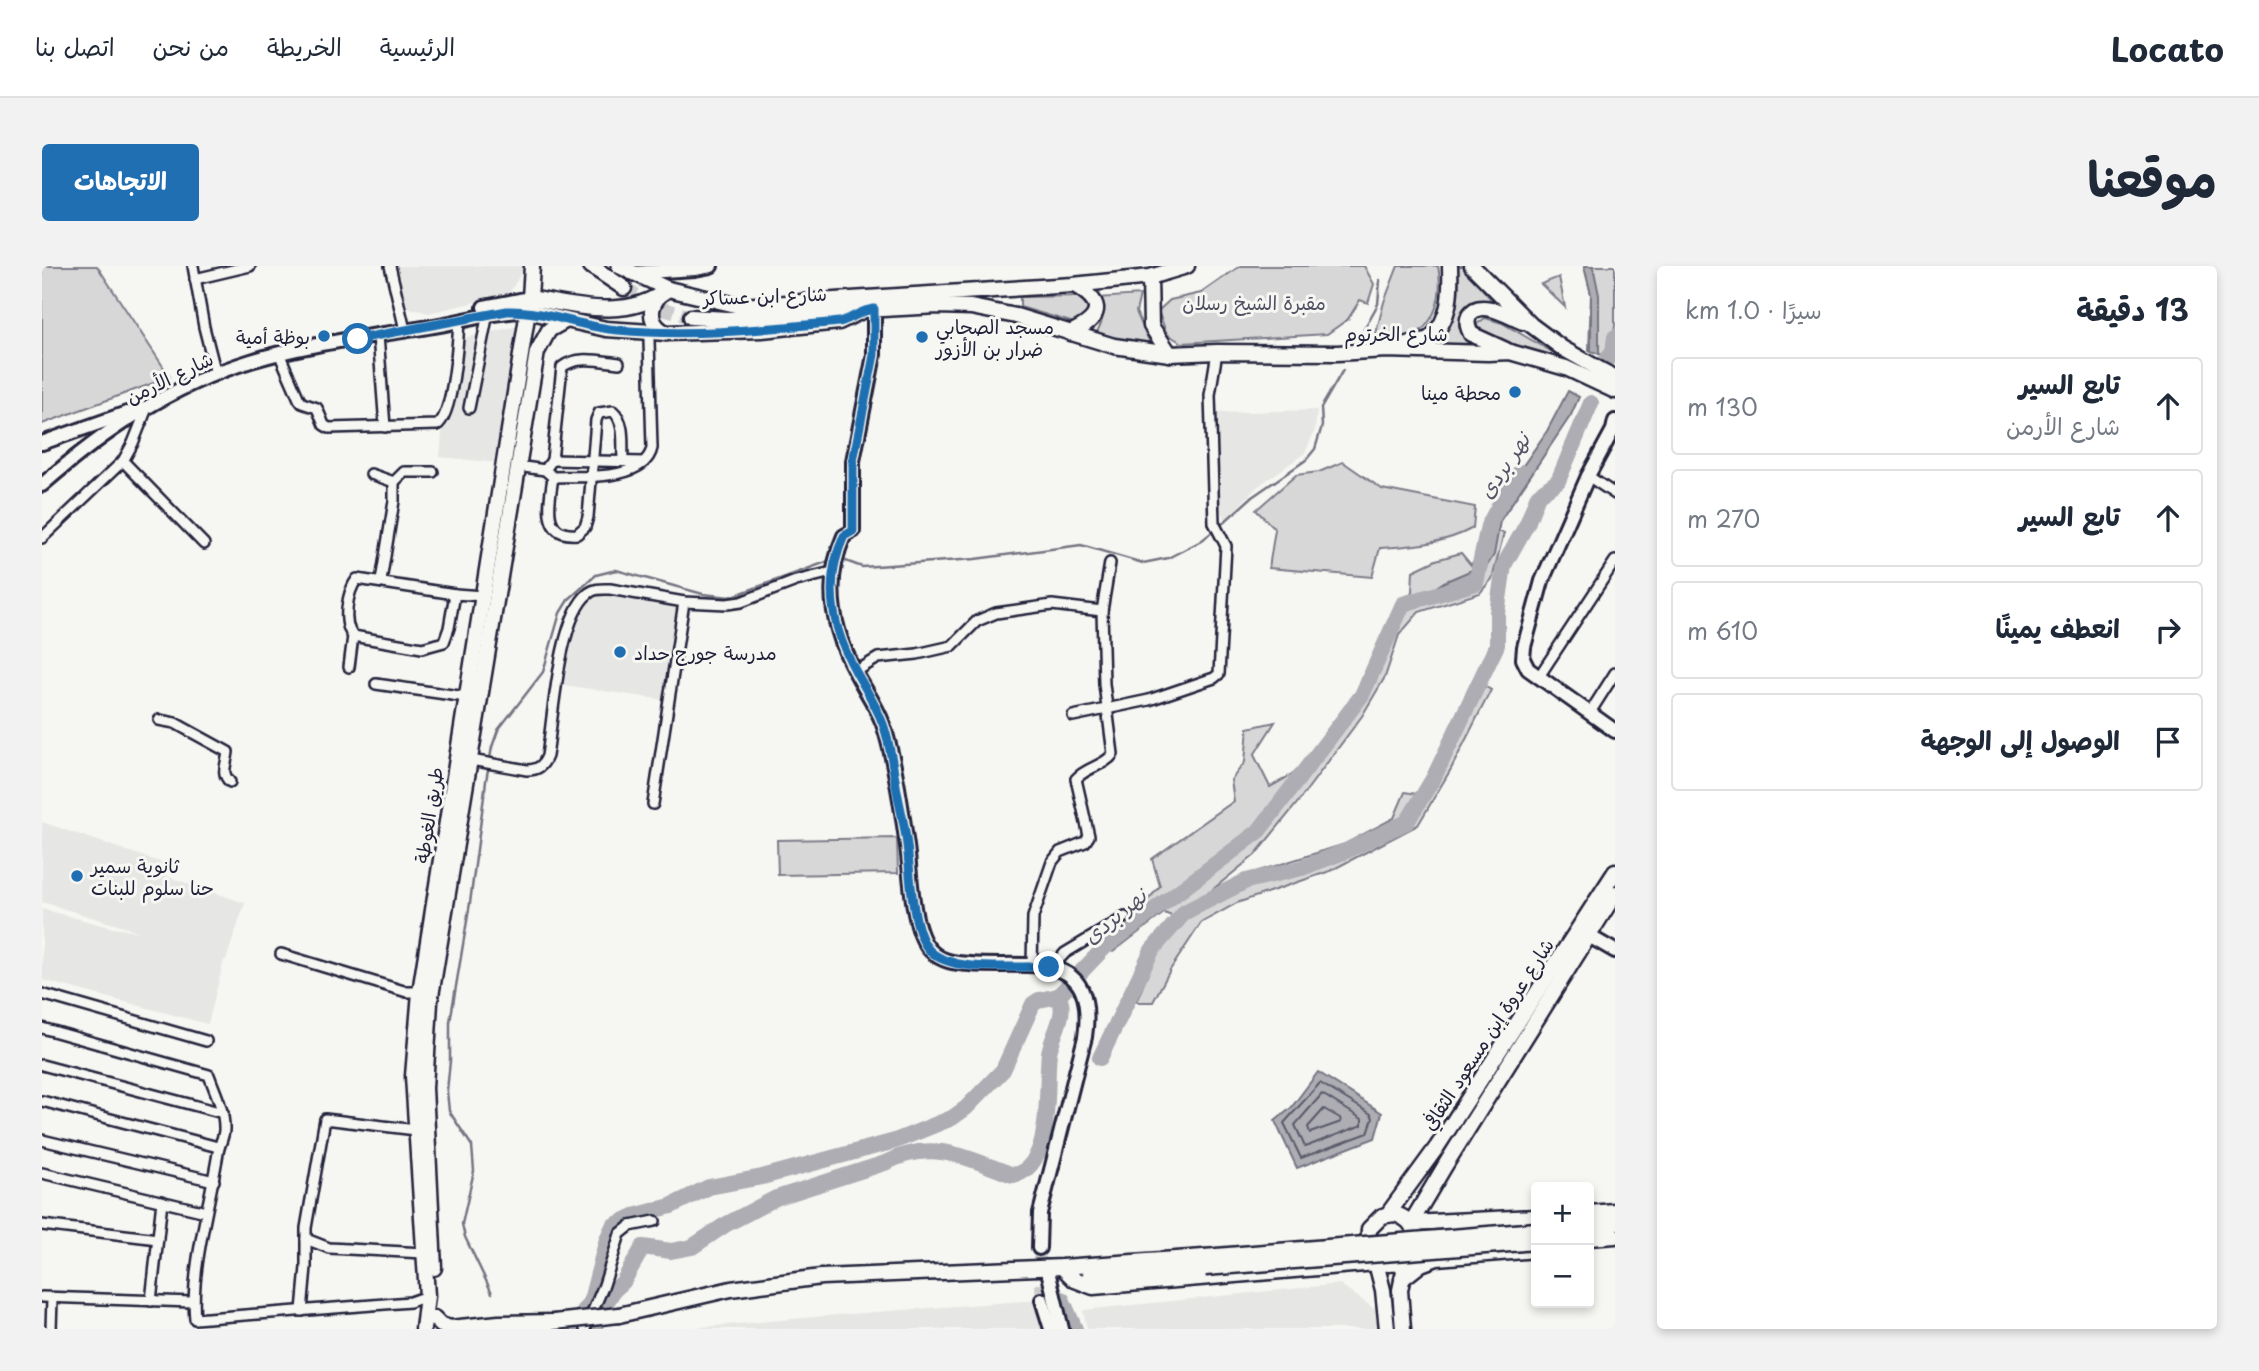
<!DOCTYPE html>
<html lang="ar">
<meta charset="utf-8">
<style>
body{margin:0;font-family:"Playpen Sans","Playpen Sans Arabic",sans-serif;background:#f2f2f3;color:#1f2937;direction:rtl}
.controls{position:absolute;right:21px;bottom:21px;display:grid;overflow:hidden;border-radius:7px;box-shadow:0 4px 10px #0003}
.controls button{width:63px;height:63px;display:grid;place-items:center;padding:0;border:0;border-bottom:2px solid #e0e1e3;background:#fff;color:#1f2937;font:35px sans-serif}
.stop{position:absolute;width:21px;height:21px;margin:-16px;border:5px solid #1f6fb2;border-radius:50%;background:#fff}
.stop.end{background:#1f6fb2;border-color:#fff;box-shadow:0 2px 7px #0008}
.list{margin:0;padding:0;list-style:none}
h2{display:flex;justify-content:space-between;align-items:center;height:91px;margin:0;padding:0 28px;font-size:30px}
h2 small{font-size:23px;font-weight:400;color:#747a83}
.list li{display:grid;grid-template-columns:46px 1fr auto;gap:21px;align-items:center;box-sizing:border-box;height:98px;margin:0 14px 14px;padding:0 14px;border:2px solid #e0e1e3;border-radius:7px}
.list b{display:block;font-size:26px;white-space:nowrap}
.list p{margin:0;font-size:23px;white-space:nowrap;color:#747a83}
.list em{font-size:23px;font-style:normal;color:#747a83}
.icon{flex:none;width:38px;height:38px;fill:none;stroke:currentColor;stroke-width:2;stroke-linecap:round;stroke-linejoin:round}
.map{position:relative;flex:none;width:1573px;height:1063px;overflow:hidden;direction:ltr;border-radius:7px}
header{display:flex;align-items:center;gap:42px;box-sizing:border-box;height:98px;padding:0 35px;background:#fff;border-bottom:2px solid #e0e1e3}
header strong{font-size:33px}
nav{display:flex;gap:38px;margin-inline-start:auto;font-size:24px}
.intro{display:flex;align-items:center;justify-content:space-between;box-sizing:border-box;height:168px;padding:0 42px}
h1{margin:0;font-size:49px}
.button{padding:18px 32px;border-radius:7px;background:#1f6fb2;color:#fff;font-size:24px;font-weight:700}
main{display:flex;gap:42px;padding:0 42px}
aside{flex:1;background:#fff;border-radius:7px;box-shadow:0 4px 10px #0003}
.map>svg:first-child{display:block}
.built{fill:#e6e6e4}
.green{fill:#d7d7d7;stroke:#7c7c89;stroke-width:2}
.water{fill:#adadb3;stroke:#757583;stroke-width:2}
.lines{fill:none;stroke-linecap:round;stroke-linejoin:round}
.shore{stroke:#5a5a6b;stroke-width:2}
.stream{stroke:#757583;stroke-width:2.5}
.river{stroke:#adadb3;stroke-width:16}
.secondary-tunnel{stroke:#cccccd;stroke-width:12;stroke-dasharray:12 6;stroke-linecap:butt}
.primary-tunnel{stroke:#cccccd;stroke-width:14;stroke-dasharray:14 7;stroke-linecap:butt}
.street-casing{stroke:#22223b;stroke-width:14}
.secondary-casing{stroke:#22223b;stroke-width:18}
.primary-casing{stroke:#22223b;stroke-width:19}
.street{stroke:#f6f6f2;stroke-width:9}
.secondary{stroke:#f6f6f2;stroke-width:12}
.primary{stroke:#f6f6f2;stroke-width:14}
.primary-bridge-casing{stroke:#22223b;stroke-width:19;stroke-linecap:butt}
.primary-bridge{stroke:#f6f6f2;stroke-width:14}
.route{stroke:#1f6fb2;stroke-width:9}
.poi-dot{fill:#1f6fb2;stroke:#f6f6f2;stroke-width:2.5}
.labels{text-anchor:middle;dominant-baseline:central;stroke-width:6;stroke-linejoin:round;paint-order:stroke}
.street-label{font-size:19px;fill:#22223b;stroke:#f6f6f2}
.park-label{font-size:19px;fill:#4f4f62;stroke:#f6f6f2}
.poi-label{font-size:19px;fill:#22223b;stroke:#f6f6f2;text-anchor:start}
.water-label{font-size:21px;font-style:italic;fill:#535365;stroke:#f6f6f2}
</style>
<header>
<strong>Locato</strong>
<nav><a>الرئيسية</a><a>الخريطة</a><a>من نحن</a><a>اتصل بنا</a></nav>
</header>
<div class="intro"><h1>موقعنا</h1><a class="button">الاتجاهات</a></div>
<main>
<aside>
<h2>13 دقيقة<small>سيرًا · 1.0 km</small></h2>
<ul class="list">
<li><svg class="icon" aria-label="ahead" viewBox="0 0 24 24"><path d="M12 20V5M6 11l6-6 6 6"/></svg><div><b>تابع السير</b><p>شارع الأرمن</p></div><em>130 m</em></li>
<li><svg class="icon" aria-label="ahead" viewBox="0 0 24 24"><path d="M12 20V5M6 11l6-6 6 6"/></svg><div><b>تابع السير</b></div><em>270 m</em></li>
<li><svg class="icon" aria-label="right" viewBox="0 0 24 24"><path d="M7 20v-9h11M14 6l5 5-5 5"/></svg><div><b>انعطف يمينًا</b></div><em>610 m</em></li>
<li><svg class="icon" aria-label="arrive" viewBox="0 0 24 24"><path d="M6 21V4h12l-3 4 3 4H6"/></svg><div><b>الوصول إلى الوجهة</b></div></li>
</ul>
</aside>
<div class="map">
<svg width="1573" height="1063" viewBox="0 0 1573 1063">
<rect width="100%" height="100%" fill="#f6f6f2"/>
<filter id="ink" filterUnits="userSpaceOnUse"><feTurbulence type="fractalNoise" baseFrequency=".0143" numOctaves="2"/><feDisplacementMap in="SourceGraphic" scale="14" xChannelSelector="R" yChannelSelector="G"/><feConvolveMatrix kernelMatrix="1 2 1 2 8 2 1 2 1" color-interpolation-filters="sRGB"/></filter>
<g filter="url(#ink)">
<!-- built -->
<g class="built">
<path d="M 345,0 L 483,0 L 467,28 L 387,47 L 362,41 Z"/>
<path d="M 482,59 L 457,197 L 398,191 L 401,154 L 421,72 Z"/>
<path d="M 1275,144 L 1273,164 L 1263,187 L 1215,221 L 1184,254 L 1176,241 L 1171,147 Z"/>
<path d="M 553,328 L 636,342 L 621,434 L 522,419 L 534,352 Z"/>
<path d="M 0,556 L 127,599 L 124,610 L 203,637 L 184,694 L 182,694 L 166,758 L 0,714 L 0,643 L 71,662 L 98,666 L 0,636 Z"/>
<path d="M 1298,1018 L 1338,1047 L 1339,1063 L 1045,1063 L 1041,1044 Z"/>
<path d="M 995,1034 L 1005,1063 L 639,1063 L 794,1049 Z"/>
</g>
<!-- green -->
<g class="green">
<path d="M 0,0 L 55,0 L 128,111 L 0,158 Z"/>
<path d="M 1198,0 L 1322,0 L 1332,18 L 1326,37 L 1318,34 L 1306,53 L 1285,68 L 1140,77 L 1125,68 L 1116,45 L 1128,34 L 1159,27 Z"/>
<path d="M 1356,0 L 1396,0 C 1402,32 1392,70 1354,75 C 1347,76 1339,75 1332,75 L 1342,36 Z"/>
<path d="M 1416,0 L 1421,0 L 1452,37 L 1419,55 L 1421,69 L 1432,80 L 1382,80 C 1416,56 1418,40 1416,0 Z"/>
<path d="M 1542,0 L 1573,0 L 1573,59 L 1569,92 L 1547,84 L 1549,28 Z"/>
<path d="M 1517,11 L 1523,41 L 1499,18 Z"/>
<path d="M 1098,29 L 1094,46 L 1108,77 L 1051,73 C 1059,59 1067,46 1055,32 Z"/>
<path d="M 1041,30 L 1046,38 L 1044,51 L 1039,59 L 978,41 L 978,31 Z"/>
<path d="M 1443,52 L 1460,57 L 1514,88 L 1514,90 L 1445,71 L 1436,65 L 1435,58 Z"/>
<path d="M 1301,196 L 1340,223 L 1433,241 L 1431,262 C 1402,278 1370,280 1338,282 L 1330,311 L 1227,302 L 1233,263 L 1214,244 L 1254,209 L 1277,206 Z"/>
<path d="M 1451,264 L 1462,267 L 1450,313 L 1438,327 L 1377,346 L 1357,369 L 1343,411 L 1320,450 L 1253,540 L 1213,589 L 1170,624 L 1204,609 L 1303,578 L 1352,552 L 1363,526 L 1375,528 L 1390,505 L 1431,414 L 1449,424 L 1409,503 L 1376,559 L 1288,605 L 1195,637 L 1159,657 L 1128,704 L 1111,736 L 1094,736 L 1112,693 L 1140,654 L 1122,647 L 1071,686 L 1059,675 L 1095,647 L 1118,620 L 1110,593 L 1192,535 L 1189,514 L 1203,496 L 1206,462 L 1233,456 L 1212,489 L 1228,521 L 1256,505 L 1276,476 L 1310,436 L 1328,396 L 1360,348 L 1370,326 L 1371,305 L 1394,294 L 1419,287 L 1429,299 Z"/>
<path d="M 855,572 L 856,607 L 736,609 L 735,574 Z"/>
</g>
<!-- water -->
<g class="water">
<path d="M 1542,0 L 1551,0 L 1557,29 L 1557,88 L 1549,85 L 1549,28 Z"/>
<path d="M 1526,125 L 1537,131 L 1529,149 L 1458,255 L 1452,289 L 1434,317 L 1375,334 L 1402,316 L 1437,301 L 1446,260 L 1469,217 L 1505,165 Z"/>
<path d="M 1276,806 L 1340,847 L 1333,872 L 1255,902 L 1233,855 L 1249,842 Z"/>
</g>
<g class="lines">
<!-- shore -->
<g class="shore">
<path d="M 1278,817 L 1329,848 L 1331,852 L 1326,867 L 1259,892 L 1242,857 Z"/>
<path d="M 1280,828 L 1320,853 L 1320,859 L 1263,881 L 1253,859 Z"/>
<path d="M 1282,843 L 1298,852 L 1299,856 L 1268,867 L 1266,861 Z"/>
</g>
<!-- stream -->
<g class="stream">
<path d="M 1322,63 L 1336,38 L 1338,14"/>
<path d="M 1180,258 L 1210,231 L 1264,194 L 1273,183 L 1280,160 L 1279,142 L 1301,104"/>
<path d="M 801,294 L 820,301 L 933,293 L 1039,279 L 1101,297 L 1126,292 L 1159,275 L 1169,267"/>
<path d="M 450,1027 L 423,971 L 420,958 L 432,905 L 430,880 L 407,845 L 405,825 L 408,795 L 408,756 L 428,637 L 444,515 L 450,481 L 456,464 L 501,406 L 518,347 L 526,334 L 554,309 L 574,304 L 661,328 L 688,331 L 787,295"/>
</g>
<!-- river -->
<g class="river">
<path d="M 1561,99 L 1571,86 L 1573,71"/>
<path d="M 1058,792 L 1110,684 L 1143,646 L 1204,615 L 1260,602 L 1304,585 L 1365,556 L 1392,511 L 1455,379 L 1455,347 L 1462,299 L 1485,258 L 1496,229 L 1516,215 L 1549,137"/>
<path d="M 1020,1033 L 1033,1063"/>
<path d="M 537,1063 L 537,1053 L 549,1034 L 565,973 L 571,960 L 592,950 L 629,940 L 667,921 L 720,911 L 853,875 L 910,852 L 924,842 L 961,804 L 991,738 L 997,734 L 1016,730 L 1063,681 L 1216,566 L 1320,429 L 1361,338 L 1434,317 L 1446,260 L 1469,217 L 1478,206"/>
<path d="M 553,1063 L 554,1053 L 572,1024 L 581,1016 L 601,981 L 629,985 L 650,981 L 683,959 L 734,932 L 843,897 C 890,872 925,892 971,909 C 1013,902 1003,817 1007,787 C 1010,769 1027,746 1016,730"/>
</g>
<!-- secondary-tunnel -->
<path class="secondary-tunnel" d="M 997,982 L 1000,1034"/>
<!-- primary-tunnel -->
<path class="primary-tunnel" d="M 582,22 L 614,41 L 649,51"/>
<defs>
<g id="street">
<path d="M 151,0 L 162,61 L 174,108"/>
<path d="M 348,0 L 363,64"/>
<path d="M 153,13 L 208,0"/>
<path d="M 336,69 L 343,161"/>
<path d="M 237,87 L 257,133 L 260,137 L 275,142 L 282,159 L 287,162 L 395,159 C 411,150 416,75 417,54"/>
<path d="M 427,142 L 446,47"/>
<path d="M 510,194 L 602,196"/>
<path d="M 81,195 L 162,278"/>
<path d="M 475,200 L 503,204 L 511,211 C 537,210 603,216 610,182 L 607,74"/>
<path d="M 503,204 L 510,194 L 520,101 C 536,89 559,95 577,97"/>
<path d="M 329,208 L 352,216"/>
<path d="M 1546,210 L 1573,228"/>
<path d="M 511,211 C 508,234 498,271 535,268 L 543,261 L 546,251 L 554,154 L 557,147 L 571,145 C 584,156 580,180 581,195"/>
<path d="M 0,272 L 81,195 L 91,177 L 105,142"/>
<path d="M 339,315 L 352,235 L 352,216 L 362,206 L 391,206"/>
<path d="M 311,370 L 380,382 L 402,376 L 407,362 L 413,328 L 441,330"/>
<path d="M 307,401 L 311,370 C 300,357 305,326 315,313 L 413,328"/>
<path d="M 813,406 L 836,392 L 875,388 L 910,380 L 935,355 L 954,347 L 1010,339 L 1060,345"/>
<path d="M 1496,412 L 1573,295"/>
<path d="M 334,418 L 424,431"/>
<path d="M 1547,448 L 1573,407"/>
<path d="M 1031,450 L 1107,434 L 1172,412 L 1177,408 L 1184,280 L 1172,257 L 1168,129 L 1175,86"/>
<path d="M 117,454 L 133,457 L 186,486 C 185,498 178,507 188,516"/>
<path d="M 423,493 L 485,504 C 496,504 501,500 505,490 C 511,452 517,349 547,327 C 553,322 560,323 568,323 L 642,336 L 685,338 L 699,336 L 754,315 L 790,306"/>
<path d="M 611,538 L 642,336"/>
<path d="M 239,688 L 365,726 L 378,726"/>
<path d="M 990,699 L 991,651 L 1010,596 L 1018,586 L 1043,576 L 1047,570 L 1034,513 C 1044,501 1063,500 1071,488 L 1062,418 L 1060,345 L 1068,297"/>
<path d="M 1007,701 L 1012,699 L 1023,687 L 1083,651"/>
<path d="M 0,728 L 164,775"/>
<path d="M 0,762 L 167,809 C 173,826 182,843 182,861 C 183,870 177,878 176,887 C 168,937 148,1005 153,1053 L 368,1036 L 385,1030"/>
<path d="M 0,799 L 181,847"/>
<path d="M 0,835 L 176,881"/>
<path d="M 0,874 L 172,915"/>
<path d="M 0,907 L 164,946"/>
<path d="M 0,959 L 116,973"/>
<path d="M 264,973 L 287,982 L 382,987"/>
<path d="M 0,1031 L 151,1036"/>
<path d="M 109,1035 L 120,935"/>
<path d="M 260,1045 L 264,1001 L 264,962 L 283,853 L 374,864"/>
<path d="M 9,1063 L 10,1033"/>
<path d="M 543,1063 L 562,1019 L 578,968 L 588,960 L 613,955"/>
</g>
<g id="secondary">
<path d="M 589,7 L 653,3 L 669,0"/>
<path d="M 442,41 L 488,32"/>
<path d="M 832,43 L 832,89 L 811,195 L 811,265 L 802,270 C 781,317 790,363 814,407 C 823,424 834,439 841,458 C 852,490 859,538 864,573 C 869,601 868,665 889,685 C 900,696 913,697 928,698 C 988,703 1056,681 1043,771 L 998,947 L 997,982"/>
<path d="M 1573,155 L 1571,164 L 1546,210 L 1500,315 L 1482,381 L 1481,393 L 1486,403 L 1573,465"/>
<path d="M 0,177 L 85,147"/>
<path d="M 0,219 C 63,164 128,120 209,95 C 266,77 327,71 386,61 C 420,56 451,45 485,45"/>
<path d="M 1540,666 L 1573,685"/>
<path d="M 1005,1001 L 1020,1063"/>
<path d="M 1000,1034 L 1009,1063"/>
</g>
<g id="primary">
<path d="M 549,0 L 582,22"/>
<path d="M 577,0 L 626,23 L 698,40 L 1031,19 L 1108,11 L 1145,0"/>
<path d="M 1430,0 L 1489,59 L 1520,82 L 1573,112"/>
<path d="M 1108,11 L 1109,60 L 1128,88"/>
<path d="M 616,31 C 606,44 608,59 624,67"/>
<path d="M 488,32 C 534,40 586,55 626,23"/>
<path d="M 485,45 L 564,63 L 624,67 L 720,64 L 797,56 L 818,46"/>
<path d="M 649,51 L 686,53 L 822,44 L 896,40 L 929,41 L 974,50 L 1072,80 L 1128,88 L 1175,86 L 1295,87 L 1344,84 L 1446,87 L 1468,86 L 1524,102 L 1573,125"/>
<path d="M 1028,67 C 1060,52 1064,37 1032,19"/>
<path d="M 1362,79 C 1369,77 1382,76 1388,72 C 1409,54 1409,25 1408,0"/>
<path d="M 1464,84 L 1429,68 C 1426,62 1424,57 1427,50 C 1437,31 1468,51 1481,56"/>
<path d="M 1547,947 L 1573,945"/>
<path d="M 1346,948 L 1395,881 L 1573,606"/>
<path d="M 1352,948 C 1374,952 1385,982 1363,995 C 1354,999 1344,998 1334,997 L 1326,980 L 1327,963 L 1340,950 Z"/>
<path d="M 1369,957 L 1404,898 L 1573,628"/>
<path d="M 1369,957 L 1494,951"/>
<path d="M 1547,959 L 1573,957"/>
<path d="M 1547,972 L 1573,970"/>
<path d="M 1020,1001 L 1033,1014 L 1051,1021 L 1334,997 L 1341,1024 L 1345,1063"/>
<path d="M 392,1002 L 383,822 L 388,736 L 495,86 L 507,64 L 523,55"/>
<path d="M 1047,1011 L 1163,1002"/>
<path d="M 1360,1013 L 1379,998 L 1395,992 L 1494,984"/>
<path d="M 577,1049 L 689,1023 L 779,1011 L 1020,1001 L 1162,991"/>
<path d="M 392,1052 L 399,1059 L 408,1062 L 457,1057 L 512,1056"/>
<path d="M 381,1063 L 385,1030 L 371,810 L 378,726 L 488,32 L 490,0"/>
<path d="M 1361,1063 L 1358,1024 L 1362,1005"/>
</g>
</defs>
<!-- street casing -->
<use href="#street" class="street-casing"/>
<!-- secondary casing -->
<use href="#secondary" class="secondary-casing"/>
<!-- primary casing -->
<use href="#primary" class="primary-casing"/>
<!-- street -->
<use href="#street" class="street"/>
<!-- secondary -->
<use href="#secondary" class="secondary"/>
<!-- primary -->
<use href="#primary" class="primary"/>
<defs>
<g id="primary-bridge">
<path d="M 1162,991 L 1494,964"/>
<path d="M 1163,1002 L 1494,976"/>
<path d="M 512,1056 L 577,1049"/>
</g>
</defs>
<!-- primary-bridge casing -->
<use href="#primary-bridge" class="primary-bridge-casing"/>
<!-- primary-bridge -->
<use href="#primary-bridge" class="primary-bridge"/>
</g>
</g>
<g class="lines" filter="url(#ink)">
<!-- route -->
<path class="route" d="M 316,73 L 465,45 C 503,44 538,61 576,64 C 651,71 723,63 797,56 C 810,53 819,44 832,43 L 832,89 L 811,195 L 811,265 L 802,270 C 781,316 790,363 814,406 C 824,424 834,439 841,458 C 849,480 851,503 855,525 C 858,541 862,557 864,572 C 869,601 868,665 888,685 C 911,708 976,699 1007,701"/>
</g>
<!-- markers -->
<g class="poi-dot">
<circle cx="282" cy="70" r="7"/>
<circle cx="880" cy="71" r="7"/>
<circle cx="1473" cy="126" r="7"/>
<circle cx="578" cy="386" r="7"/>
<circle cx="35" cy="610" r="7"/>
</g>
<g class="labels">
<!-- street labels -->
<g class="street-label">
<text transform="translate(723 29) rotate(-2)">شارع ابن عساكر</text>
<text x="1354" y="67">شارع الخرتوم</text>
<text transform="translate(127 111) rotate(-26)">شارع الأرمن</text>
<text transform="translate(386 549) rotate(-81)">طريق الغوطة</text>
<text transform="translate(1445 768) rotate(-57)">شارع عروة إبن مسعود الثقافي</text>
</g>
<!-- park labels -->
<g class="park-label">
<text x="1212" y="36">مقبرة الشيخ رسلان</text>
</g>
<!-- poi labels -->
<g class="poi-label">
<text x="894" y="60">مسجد الصحابي<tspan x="894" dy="22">ضرار بن الأزور</tspan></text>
<text x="268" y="70" text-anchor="end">بوظة أمية</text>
<text x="1459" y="126" text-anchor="end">محطة مينا</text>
<text x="592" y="386">مدرسة جورج حداد</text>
<text x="49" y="599">ثانوية سمير<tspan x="49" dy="22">حنا سلوم للبنات</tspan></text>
</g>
<!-- water labels -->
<g class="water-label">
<text transform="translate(1461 199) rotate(-56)">نهر بردى</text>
<text transform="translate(1072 649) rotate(-39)">نهر بردى</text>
</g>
</g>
</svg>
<div class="controls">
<button>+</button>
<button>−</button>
</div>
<div class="stop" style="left:316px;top:73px"></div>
<div class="stop end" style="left:1007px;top:701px"></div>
</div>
</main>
